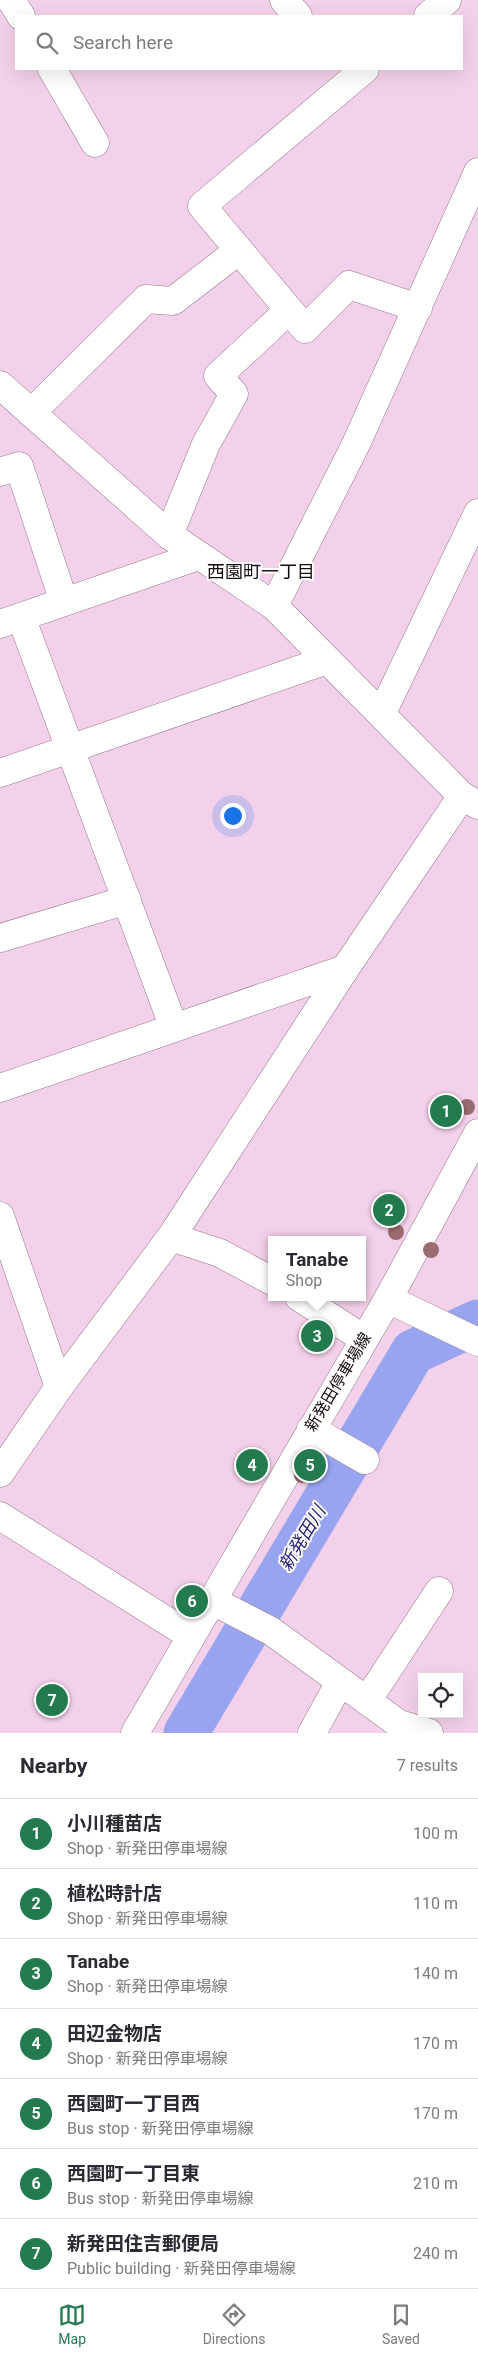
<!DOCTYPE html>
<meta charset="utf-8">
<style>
body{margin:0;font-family:Roboto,"Noto Sans JP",sans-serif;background:#f2f2f3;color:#2b2b33}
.controls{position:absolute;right:15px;bottom:15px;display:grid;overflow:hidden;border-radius:0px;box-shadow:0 5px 20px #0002}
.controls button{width:45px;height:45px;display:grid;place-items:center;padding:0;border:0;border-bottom:1px solid #e1e1e2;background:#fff;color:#2b2b33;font:25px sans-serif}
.you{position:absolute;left:232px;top:815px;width:18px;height:18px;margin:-12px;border:4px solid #fff;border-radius:50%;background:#1a73e8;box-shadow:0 0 0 8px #1a73e833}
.badge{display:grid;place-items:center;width:32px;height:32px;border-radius:50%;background:#227a4e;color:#fff;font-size:16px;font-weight:700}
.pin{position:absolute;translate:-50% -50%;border:2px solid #fff;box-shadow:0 1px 5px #0006}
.popup{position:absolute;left:268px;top:1236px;width:98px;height:65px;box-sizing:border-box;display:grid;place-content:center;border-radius:0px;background:#fff;filter:drop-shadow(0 1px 4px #0005);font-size:16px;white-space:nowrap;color:#7c7c81}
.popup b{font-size:19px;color:#2b2b33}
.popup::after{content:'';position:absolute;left:50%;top:100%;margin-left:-10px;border:10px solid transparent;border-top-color:#fff}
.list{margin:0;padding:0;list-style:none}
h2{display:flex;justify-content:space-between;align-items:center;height:65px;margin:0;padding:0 20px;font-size:21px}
h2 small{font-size:16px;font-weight:400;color:#7c7c81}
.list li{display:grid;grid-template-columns:32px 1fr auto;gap:15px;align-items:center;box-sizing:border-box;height:70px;padding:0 20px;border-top:1px solid #e1e1e2}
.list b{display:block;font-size:19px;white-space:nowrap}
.list p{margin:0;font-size:16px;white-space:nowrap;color:#7c7c81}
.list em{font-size:16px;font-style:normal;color:#7c7c81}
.icon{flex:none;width:28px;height:28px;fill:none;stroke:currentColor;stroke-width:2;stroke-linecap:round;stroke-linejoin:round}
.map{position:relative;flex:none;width:478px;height:1733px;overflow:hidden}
.search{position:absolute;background:#fff;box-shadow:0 5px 20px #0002;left:15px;right:15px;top:15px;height:55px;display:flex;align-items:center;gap:12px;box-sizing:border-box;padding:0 18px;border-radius:0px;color:#7c7c81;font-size:19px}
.sheet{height:555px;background:#fff}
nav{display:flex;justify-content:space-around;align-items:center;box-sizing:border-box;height:70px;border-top:1px solid #e1e1e2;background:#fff;font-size:14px;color:#7c7c81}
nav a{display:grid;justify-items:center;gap:2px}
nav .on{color:#227a4e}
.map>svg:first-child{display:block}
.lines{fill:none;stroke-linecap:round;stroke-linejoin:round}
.river{stroke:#99a4f0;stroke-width:45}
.minor-casing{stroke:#97768d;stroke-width:29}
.major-casing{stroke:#97768d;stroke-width:29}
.minor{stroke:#fff;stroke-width:28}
.major{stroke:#fff;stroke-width:28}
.tree{fill:#9a6c6f}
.labels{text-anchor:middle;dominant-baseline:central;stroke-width:4;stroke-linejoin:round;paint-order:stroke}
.street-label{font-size:16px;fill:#170b14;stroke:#fefefe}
.neighbourhood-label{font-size:18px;fill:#170b14;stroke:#fefefe}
.water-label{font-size:18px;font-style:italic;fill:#252177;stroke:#fefefe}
</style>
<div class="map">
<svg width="478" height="1733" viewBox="0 0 478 1733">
<rect width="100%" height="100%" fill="#f4d1ea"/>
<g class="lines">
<!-- river -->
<path class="river" d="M 186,1733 L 413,1352 L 478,1322"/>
<defs>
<g id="minor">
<path d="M 11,0 L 21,16"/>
<path d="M 284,0 L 298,16"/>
<path d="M 428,16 L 447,0"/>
<path d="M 52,69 L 95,143"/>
<path d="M 365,69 L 202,206 L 305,329 L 349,285 L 418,308"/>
<path d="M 0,385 L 169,535 L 274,606 L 462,796 L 478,805"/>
<path d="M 31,413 L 146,299 L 173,301 L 238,251"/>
<path d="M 0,472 L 19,466 L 64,602"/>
<path d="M 169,535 L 206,444 L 234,394 L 218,376 L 289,310"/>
<path d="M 274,606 L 356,444 L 478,172"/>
<path d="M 21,617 L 174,1028"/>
<path d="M 0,624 L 198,556"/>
<path d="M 382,713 L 478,513"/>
<path d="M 0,773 L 327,660"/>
<path d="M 0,938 L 127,900"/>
<path d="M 0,1088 L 345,969"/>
<path d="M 0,1216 L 59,1387"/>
<path d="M 171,1237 L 220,1253 L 272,1281"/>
<path d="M 299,1297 L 364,1339"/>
<path d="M 388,1299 L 478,1342"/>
<path d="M 311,1429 L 365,1460"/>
<path d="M 0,1473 L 59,1387 L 171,1237 L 345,969 L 462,796"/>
<path d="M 0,1516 L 191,1636"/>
<path d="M 211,1600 L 271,1631 L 399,1724 L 429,1733"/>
<path d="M 367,1701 L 439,1591"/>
<path d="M 312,1733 L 340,1682"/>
</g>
<path id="major" d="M 135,1733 L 388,1299 L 478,1133"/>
</defs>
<!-- minor casing -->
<use href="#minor" class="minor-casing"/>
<!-- major casing -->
<use href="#major" class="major-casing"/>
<!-- minor -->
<use href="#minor" class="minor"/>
<!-- major -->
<use href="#major" class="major"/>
</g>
<!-- trees -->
<g class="tree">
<circle cx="467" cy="1107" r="8"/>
<circle cx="396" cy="1232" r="8"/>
<circle cx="431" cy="1250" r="8"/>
<circle cx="302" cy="1475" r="8"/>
</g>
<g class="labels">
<!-- street labels -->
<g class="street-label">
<text transform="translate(338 1382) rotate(-59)">新発田停車場線</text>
</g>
<!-- neighbourhood labels -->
<g class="neighbourhood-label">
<text x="261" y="571">西園町一丁目</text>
</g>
<!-- water labels -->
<g class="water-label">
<text transform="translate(302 1538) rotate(-59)">新発田川</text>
</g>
</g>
</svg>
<div class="controls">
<button><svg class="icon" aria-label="locate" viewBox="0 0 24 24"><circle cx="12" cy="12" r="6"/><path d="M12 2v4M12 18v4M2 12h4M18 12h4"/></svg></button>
</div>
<div class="you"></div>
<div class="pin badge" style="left:446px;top:1111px">1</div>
<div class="pin badge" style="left:389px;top:1210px">2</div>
<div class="pin badge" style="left:317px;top:1336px">3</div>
<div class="popup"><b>Tanabe</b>Shop</div>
<div class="pin badge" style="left:252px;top:1465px">4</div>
<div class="pin badge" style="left:310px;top:1465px">5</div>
<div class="pin badge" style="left:192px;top:1601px">6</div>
<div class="pin badge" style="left:52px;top:1700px">7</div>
<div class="search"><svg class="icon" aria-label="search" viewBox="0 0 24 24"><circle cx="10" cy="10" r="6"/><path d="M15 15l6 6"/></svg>Search here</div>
</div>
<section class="sheet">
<h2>Nearby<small>7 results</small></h2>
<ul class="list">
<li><span class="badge">1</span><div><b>小川種苗店</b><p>Shop · 新発田停車場線</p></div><em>100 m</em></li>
<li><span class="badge">2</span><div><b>植松時計店</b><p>Shop · 新発田停車場線</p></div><em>110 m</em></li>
<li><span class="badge">3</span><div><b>Tanabe</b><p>Shop · 新発田停車場線</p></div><em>140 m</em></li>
<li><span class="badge">4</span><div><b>田辺金物店</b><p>Shop · 新発田停車場線</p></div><em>170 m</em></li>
<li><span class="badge">5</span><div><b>西園町一丁目西</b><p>Bus stop · 新発田停車場線</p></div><em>170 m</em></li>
<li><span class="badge">6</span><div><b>西園町一丁目東</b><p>Bus stop · 新発田停車場線</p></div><em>210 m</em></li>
<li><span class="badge">7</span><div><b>新発田住吉郵便局</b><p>Public building · 新発田停車場線</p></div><em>240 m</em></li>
</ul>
</section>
<nav>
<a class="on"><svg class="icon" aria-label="map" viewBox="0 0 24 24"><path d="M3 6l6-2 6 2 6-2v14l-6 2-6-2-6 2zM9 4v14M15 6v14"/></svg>Map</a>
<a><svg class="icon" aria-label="directions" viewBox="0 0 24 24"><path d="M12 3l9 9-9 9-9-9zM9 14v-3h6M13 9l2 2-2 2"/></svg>Directions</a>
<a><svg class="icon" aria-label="saved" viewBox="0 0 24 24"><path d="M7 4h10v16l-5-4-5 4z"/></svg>Saved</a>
</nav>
